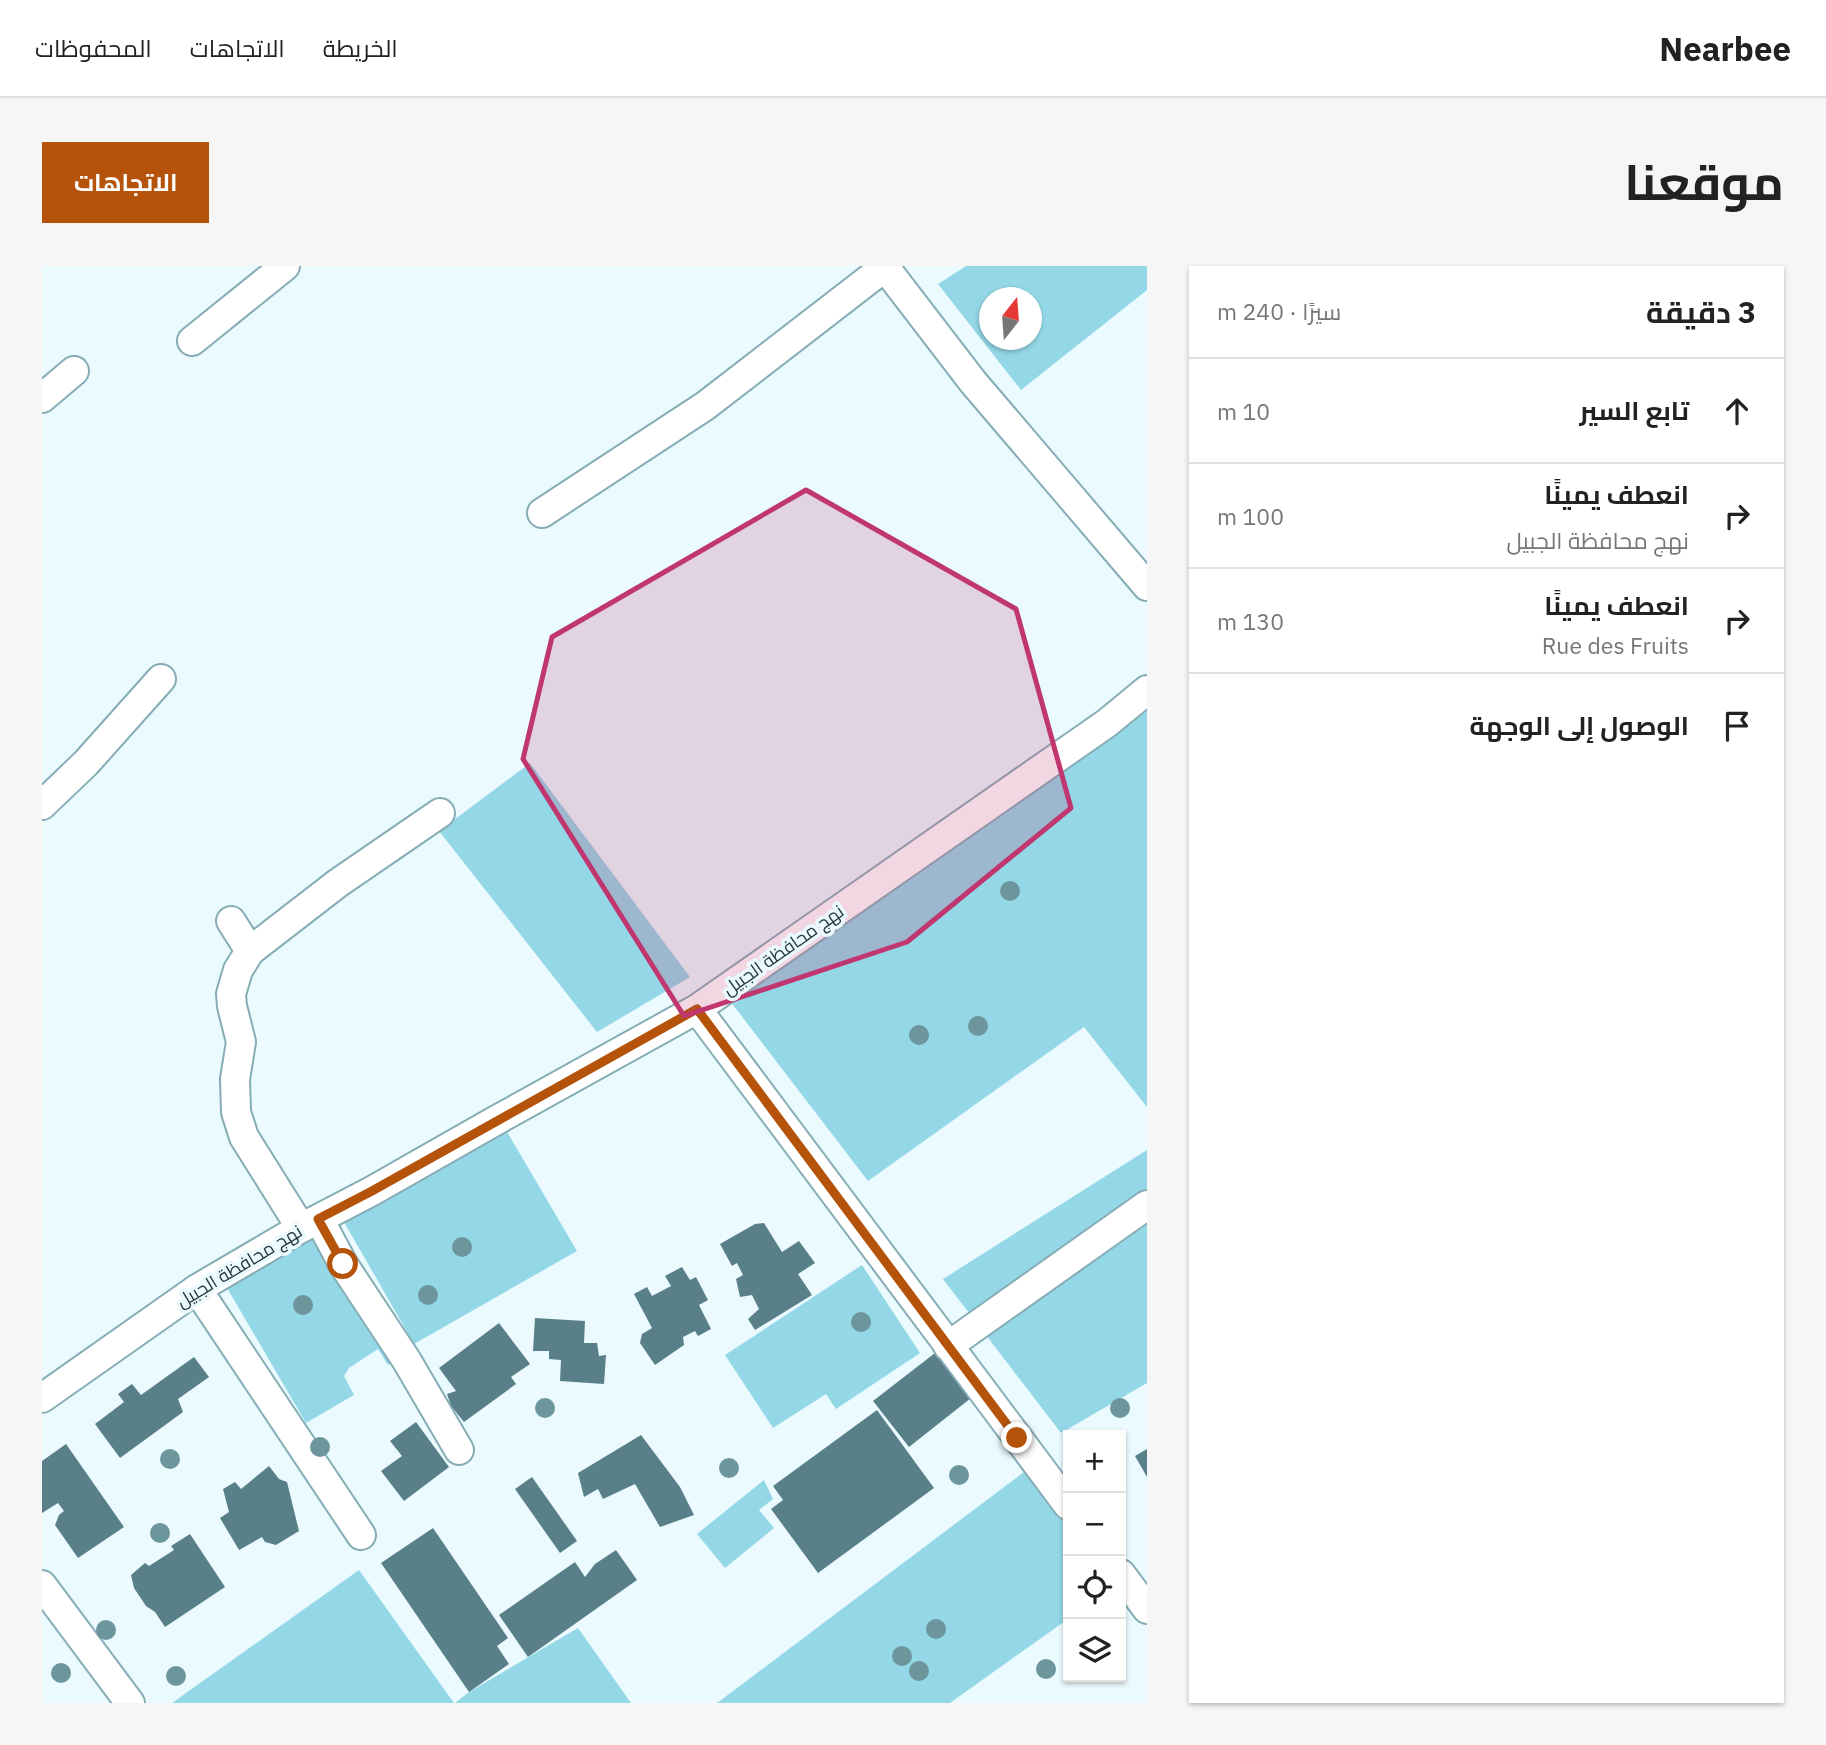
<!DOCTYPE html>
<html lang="ar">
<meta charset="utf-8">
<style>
body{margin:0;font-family:"IBM Plex Sans",Cairo,sans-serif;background:#f6f6f6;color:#222;direction:rtl}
.controls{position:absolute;right:21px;bottom:21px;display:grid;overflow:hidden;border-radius:0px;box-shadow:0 2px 5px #0004}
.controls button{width:63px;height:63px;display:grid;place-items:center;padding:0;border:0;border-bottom:2px solid #e0e0e0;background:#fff;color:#222;font:35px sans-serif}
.compass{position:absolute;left:937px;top:21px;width:63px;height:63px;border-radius:50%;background:#fff;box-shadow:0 2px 5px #0004;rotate:17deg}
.stop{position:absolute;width:21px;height:21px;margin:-16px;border:5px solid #b45309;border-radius:50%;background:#fff}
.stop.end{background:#b45309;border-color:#fff;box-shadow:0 2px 7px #0008}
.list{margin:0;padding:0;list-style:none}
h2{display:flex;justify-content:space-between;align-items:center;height:91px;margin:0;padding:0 28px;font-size:30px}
h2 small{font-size:23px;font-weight:400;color:#767676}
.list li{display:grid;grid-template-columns:46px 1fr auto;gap:21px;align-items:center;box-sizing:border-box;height:105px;padding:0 28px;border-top:2px solid #e0e0e0}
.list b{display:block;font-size:26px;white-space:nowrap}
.list p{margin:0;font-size:23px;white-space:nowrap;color:#767676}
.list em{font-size:23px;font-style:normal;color:#767676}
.icon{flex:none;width:38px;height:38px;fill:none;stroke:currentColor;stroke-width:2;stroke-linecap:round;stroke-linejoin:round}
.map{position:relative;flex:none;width:1105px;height:1437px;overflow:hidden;direction:ltr;border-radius:0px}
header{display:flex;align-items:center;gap:42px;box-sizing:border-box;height:98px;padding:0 35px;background:#fff;border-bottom:2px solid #e0e0e0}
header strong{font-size:33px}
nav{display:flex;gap:38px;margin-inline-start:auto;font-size:24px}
.intro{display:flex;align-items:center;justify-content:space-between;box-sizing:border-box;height:168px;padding:0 42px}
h1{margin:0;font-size:49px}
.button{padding:18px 32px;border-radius:0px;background:#b45309;color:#fff;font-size:24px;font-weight:700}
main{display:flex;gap:42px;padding:0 42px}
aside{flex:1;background:#fff;border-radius:0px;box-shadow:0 2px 5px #0004}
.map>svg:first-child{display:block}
.green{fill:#94d8e7;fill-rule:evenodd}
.building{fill:#597f88}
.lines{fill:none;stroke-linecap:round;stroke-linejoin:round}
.minor-casing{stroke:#86adb6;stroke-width:32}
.minor{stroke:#fff;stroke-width:28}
.tree{fill:#6c959c}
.route{stroke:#b45309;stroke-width:9}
.marked{fill:#c0366f;fill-opacity:0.2;stroke:#c0366f;stroke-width:5;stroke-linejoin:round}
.labels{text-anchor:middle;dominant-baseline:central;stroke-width:7;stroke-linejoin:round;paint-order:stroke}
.street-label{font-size:18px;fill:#26373a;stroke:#eafafe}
</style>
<header>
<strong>Nearbee</strong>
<nav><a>الخريطة</a><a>الاتجاهات</a><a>المحفوظات</a></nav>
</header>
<div class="intro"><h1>موقعنا</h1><a class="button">الاتجاهات</a></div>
<main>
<aside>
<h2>3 دقيقة<small>سيرًا · 240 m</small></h2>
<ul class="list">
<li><svg class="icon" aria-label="ahead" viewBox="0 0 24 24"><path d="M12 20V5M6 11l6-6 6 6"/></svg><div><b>تابع السير</b></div><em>10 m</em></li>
<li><svg class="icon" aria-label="right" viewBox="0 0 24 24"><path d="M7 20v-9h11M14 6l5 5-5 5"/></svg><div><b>انعطف يمينًا</b><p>نهج محافظة الجبيل</p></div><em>100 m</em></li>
<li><svg class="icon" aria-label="right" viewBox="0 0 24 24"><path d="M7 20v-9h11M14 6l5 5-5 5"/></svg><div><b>انعطف يمينًا</b><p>Rue des Fruits</p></div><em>130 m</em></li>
<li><svg class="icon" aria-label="arrive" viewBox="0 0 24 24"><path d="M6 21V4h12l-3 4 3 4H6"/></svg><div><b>الوصول إلى الوجهة</b></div></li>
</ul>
</aside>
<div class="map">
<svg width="1105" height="1437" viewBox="0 0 1105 1437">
<rect width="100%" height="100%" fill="#eafafe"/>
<!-- green -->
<g class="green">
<path d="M 924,0 L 1105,0 L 1105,24 L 979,124 L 896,18 ZM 947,32 L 989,32 L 989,74 L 947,74 Z"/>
<path d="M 1105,441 L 1105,841 L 1042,761 L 826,915 L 685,731 Z"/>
<path d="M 488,497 L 648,711 L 555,766 L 397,565 Z"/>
<path d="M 464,864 L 535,985 L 372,1078 L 302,956 Z"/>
<path d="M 1105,884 L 1105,1117 L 1019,1167 L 901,1013 Z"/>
<path d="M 262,968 L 275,971 L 354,1094 L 346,1099 L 336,1083 L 307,1102 L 302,1110 L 312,1129 L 264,1157 L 181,1015 Z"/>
<path d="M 820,999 L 878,1087 L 794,1143 L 784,1128 L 731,1162 L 683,1089 Z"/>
<path d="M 982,1206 L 1026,1260 L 1026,1353 L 908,1437 L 675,1437 Z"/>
<path d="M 722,1214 L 731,1233 L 717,1244 L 732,1262 L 683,1302 L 655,1268 Z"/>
<path d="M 317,1304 L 412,1437 L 130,1437 Z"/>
<path d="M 536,1362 L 589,1437 L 413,1437 L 427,1426 Z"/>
</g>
<!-- building -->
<g class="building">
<path d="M 722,957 L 740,986 L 757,975 L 773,997 L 756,1008 L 770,1029 L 713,1064 L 706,1053 L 717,1043 L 710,1029 L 698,1031 L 694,1013 L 701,1009 L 695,997 L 690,1000 L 678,978 L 713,958 Z"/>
<path d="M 640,1001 L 648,1014 L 654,1011 L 666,1034 L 657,1039 L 669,1063 L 656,1070 L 653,1065 L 641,1071 L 642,1079 L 613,1099 L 598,1077 L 600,1068 L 610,1062 L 592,1028 L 605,1021 L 610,1030 L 629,1020 L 623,1010 Z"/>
<path d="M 493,1052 L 543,1055 L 542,1077 L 555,1077 L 557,1090 L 564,1089 L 562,1118 L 518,1115 L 519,1094 L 507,1093 L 507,1085 L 491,1085 Z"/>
<path d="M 457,1057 L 488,1098 L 469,1111 L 474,1118 L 422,1156 L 409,1140 L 405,1128 L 414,1125 L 397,1102 Z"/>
<path d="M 893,1087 L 929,1132 L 867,1181 L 831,1135 Z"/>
<path d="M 152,1091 L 167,1111 L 136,1133 L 141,1146 L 78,1192 L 53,1158 L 82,1136 L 76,1128 L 90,1118 L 99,1129 Z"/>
<path d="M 835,1144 L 892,1222 L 776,1307 L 729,1243 L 741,1234 L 731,1220 Z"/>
<path d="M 374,1156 L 407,1201 L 362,1235 L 339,1205 L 360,1190 L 348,1175 Z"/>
<path d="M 599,1169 L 638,1221 L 652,1249 L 618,1261 L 593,1218 L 561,1233 L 556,1223 L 542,1231 L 536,1207 Z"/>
<path d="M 24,1178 L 82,1261 L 36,1292 L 13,1259 L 17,1249 L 22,1245 L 16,1237 L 0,1247 L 0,1195 Z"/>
<path d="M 1105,1183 L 1105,1211 L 1093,1190 Z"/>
<path d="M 227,1200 L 237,1213 L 245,1216 L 257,1265 L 234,1279 L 223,1276 L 220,1271 L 197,1284 L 178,1252 L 187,1246 L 181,1223 L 193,1216 L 199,1223 Z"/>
<path d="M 490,1211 L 535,1275 L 518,1287 L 473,1223 Z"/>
<path d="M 391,1262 L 466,1372 L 455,1380 L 467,1398 L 427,1426 L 339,1297 Z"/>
<path d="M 148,1268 L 183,1321 L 123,1361 L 113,1346 L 104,1340 L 92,1322 L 89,1309 L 103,1297 L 107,1300 L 132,1284 L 129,1280 Z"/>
<path d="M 574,1284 L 595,1314 L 486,1391 L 457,1349 L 533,1296 L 543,1311 L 553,1298 Z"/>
</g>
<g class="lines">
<defs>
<g id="minor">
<path d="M 842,0 L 931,116 L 1105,320"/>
<path d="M 150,75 L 243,0"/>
<path d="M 0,132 L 32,105"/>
<path d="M 500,247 L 663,140 L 843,1"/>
<path d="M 0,539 L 44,497 L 119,413"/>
<path d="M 189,655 L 208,685"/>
<path d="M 655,743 L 1026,1239"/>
<path d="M 277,953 L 301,998 L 365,1095 L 417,1184"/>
<path d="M 259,962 L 202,871 L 194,846 L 193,813 L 199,776 L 190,740 L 189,728 L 196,704 L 208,685 L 296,617 L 398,547"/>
<path d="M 155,1023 L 319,1269"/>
<path d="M 906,1080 L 1105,939"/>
<path d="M 0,1132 L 155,1023 L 259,962 L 330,925 L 453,855 L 655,743 L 1065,457 L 1105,424"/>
<path d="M 1079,1308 L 1105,1343"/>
<path d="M 0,1319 L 88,1437"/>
</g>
</defs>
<!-- minor casing -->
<use href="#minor" class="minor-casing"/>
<!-- minor -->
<use href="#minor" class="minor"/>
</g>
<!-- trees -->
<g class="tree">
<circle cx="968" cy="625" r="10"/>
<circle cx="936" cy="760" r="10"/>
<circle cx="877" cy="769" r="10"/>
<circle cx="420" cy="981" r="10"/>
<circle cx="386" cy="1029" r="10"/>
<circle cx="261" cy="1039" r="10"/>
<circle cx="819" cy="1056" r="10"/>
<circle cx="503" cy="1142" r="10"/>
<circle cx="1078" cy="1142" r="10"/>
<circle cx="278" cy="1181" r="10"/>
<circle cx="128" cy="1193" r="10"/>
<circle cx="687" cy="1202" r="10"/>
<circle cx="917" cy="1209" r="10"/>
<circle cx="118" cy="1267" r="10"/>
<circle cx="894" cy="1363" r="10"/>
<circle cx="64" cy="1364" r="10"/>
<circle cx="860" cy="1390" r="10"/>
<circle cx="1004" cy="1403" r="10"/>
<circle cx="877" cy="1405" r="10"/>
<circle cx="19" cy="1407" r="10"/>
<circle cx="134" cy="1410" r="10"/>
</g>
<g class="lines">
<!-- route -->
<path class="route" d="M 301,998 L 276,953 L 330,925 L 655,743 L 975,1172"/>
</g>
<!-- marked area -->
<path class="marked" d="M 764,224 L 974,343 L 1029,542 L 865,676 L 642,750 L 481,493 L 510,371 Z"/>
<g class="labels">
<!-- street labels -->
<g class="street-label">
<text transform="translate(741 684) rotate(-35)">نهج محافظة الجبيل</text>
<text transform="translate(197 1000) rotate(-31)">نهج محافظة الجبيل</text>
</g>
</g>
</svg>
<div class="controls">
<button>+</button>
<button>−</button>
<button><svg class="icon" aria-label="locate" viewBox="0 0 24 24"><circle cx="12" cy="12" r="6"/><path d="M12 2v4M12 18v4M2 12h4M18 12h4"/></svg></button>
<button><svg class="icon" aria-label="layers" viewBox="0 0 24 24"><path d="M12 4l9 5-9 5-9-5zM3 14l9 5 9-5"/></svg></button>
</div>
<svg class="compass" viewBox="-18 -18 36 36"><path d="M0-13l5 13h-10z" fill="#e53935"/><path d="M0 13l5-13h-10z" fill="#767676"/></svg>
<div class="stop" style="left:301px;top:998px"></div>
<div class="stop end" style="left:975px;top:1172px"></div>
</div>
</main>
